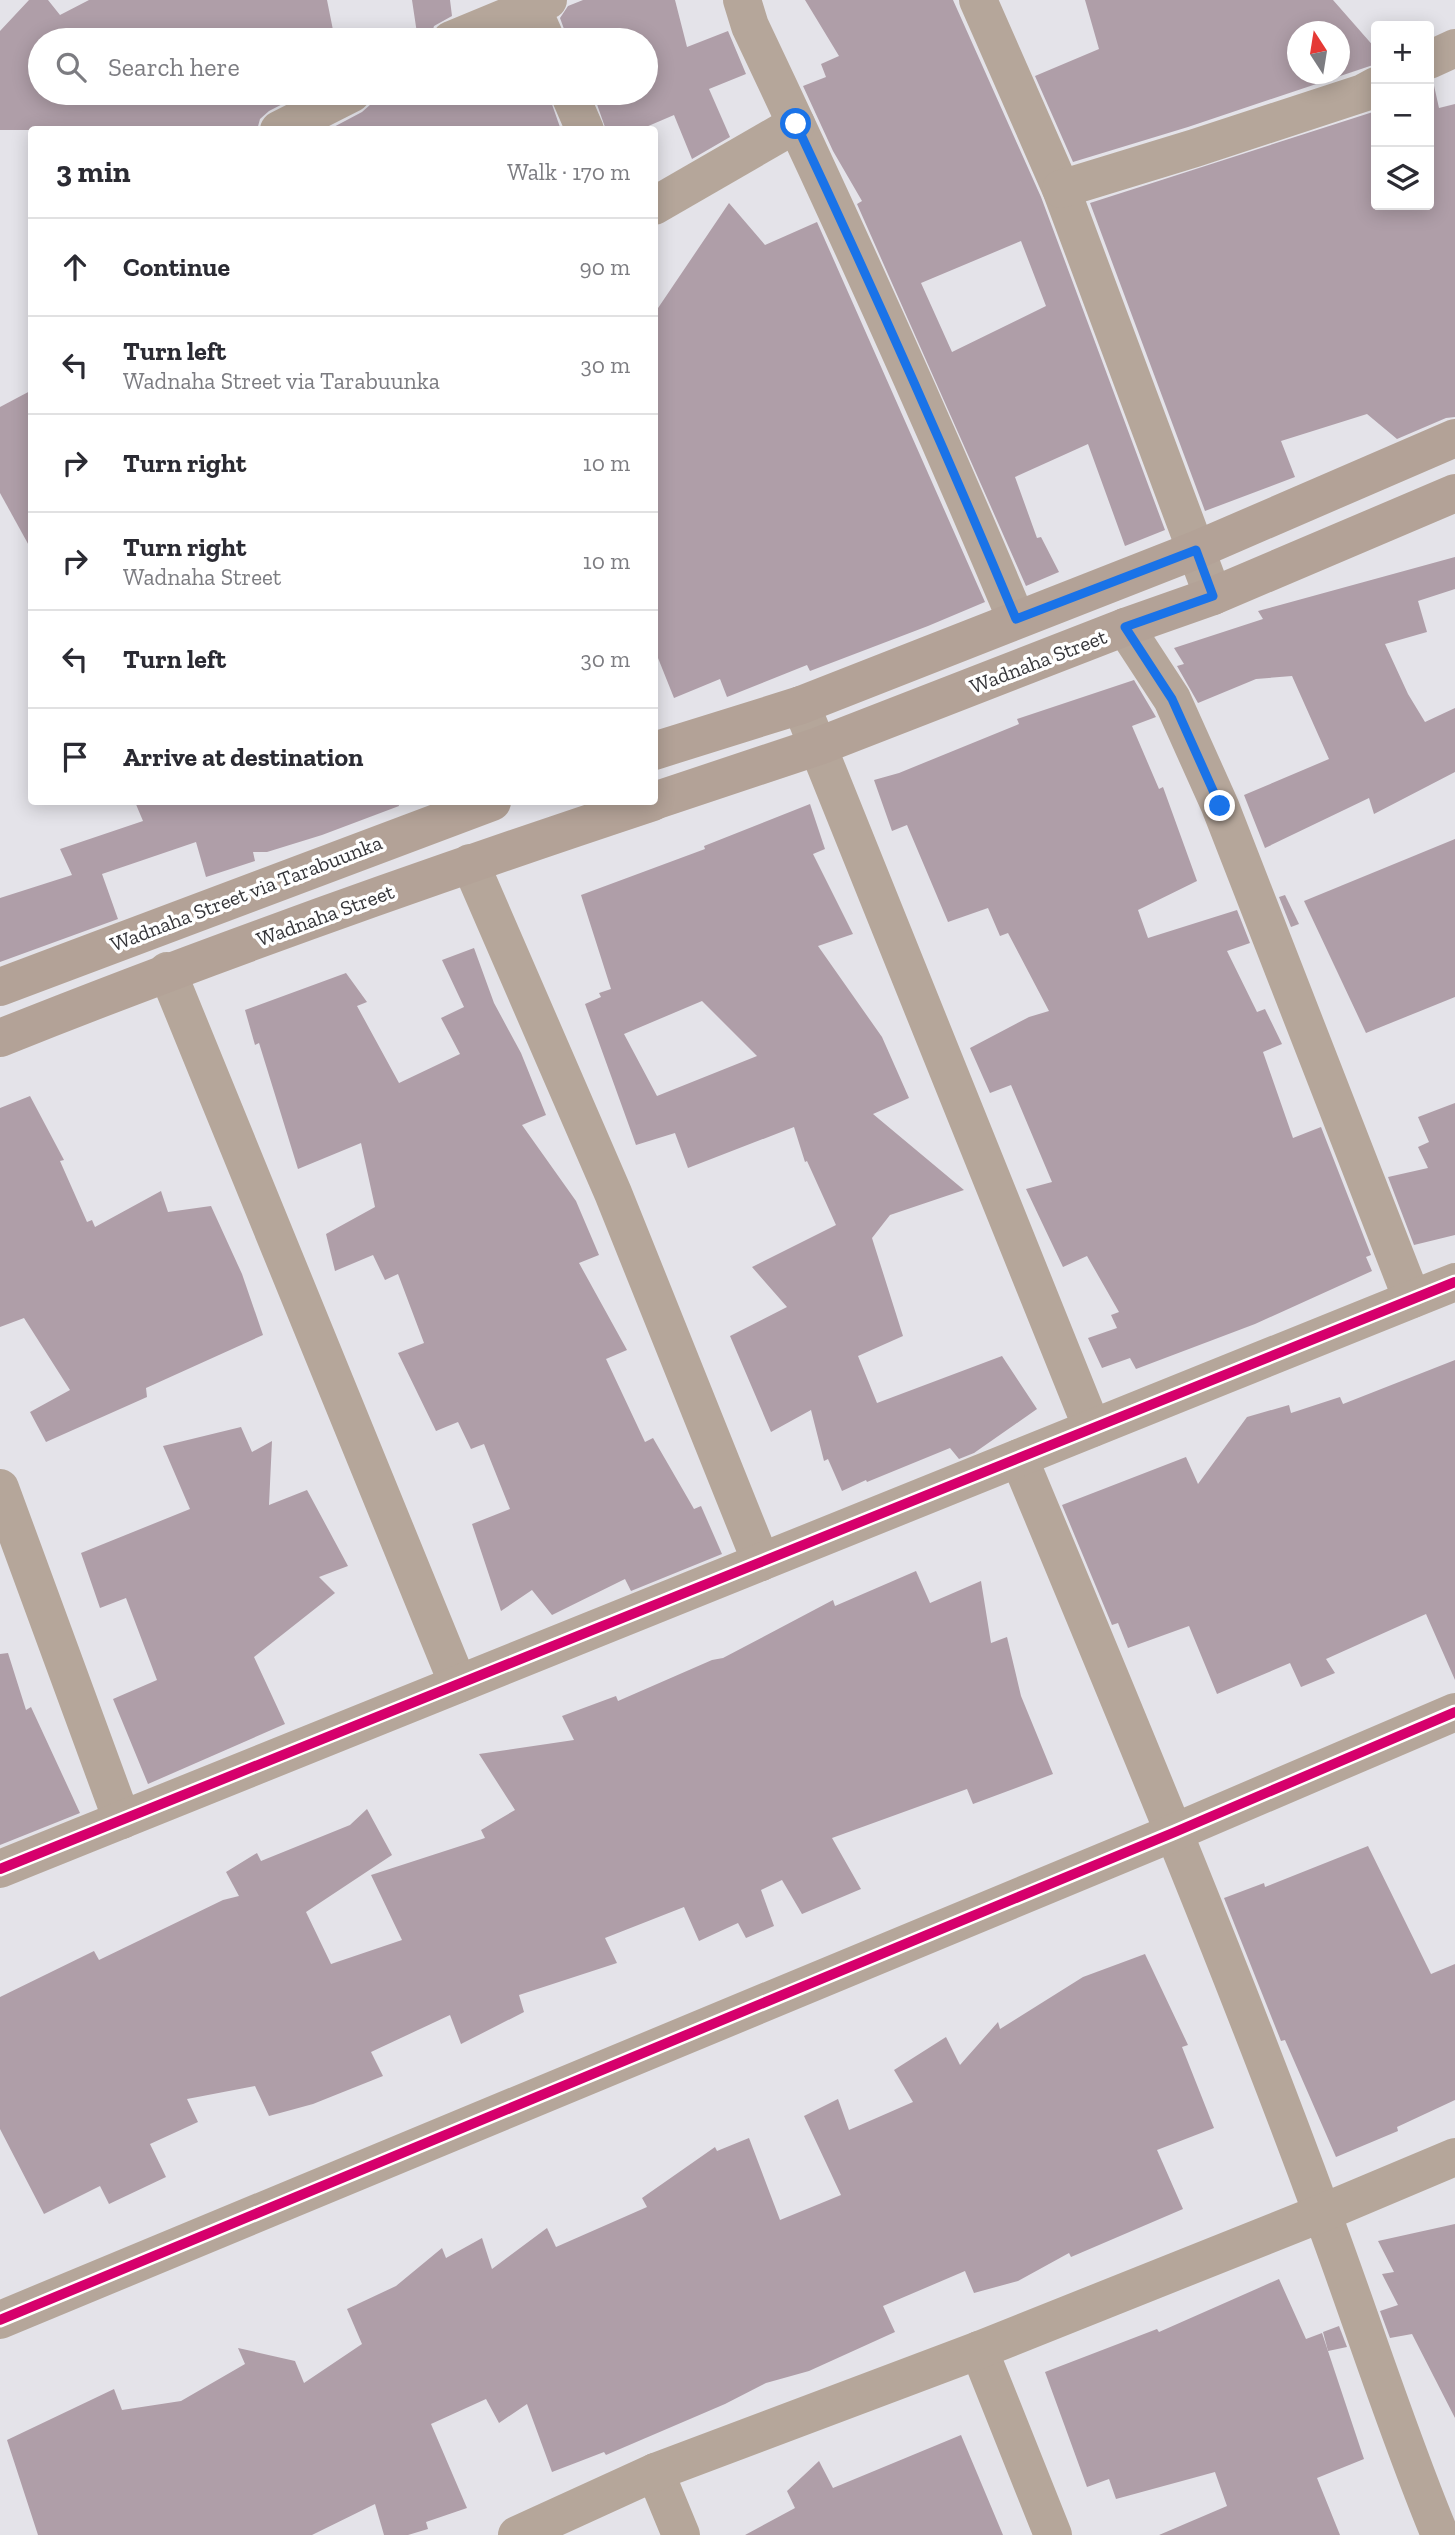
<!DOCTYPE html>
<meta charset="utf-8">
<style>
body{margin:0;font-family:"Zilla Slab",serif;background:#f7f7f7;color:#2b2b33}
.controls{position:absolute;right:21px;top:21px;display:grid;overflow:hidden;border-radius:7px;box-shadow:0 4px 18px #0003}
.controls button{width:63px;height:63px;display:grid;place-items:center;padding:0;border:0;border-bottom:2px solid #e1e1e2;background:#fff;color:#2b2b33;font:35px sans-serif}
.compass{position:absolute;left:1287px;top:21px;width:63px;height:63px;border-radius:50%;background:#fff;box-shadow:0 4px 18px #0003;rotate:348deg}
.stop{position:absolute;width:21px;height:21px;margin:-16px;border:5px solid #1a73e8;border-radius:50%;background:#fff}
.stop.end{background:#1a73e8;border-color:#fff;box-shadow:0 2px 7px #0008}
.list{margin:0;padding:0;list-style:none}
h2{display:flex;justify-content:space-between;align-items:center;height:91px;margin:0;padding:0 28px;font-size:30px}
h2 small{font-size:23px;font-weight:400;color:#7c7c81}
.list li{display:grid;grid-template-columns:46px 1fr auto;gap:21px;align-items:center;box-sizing:border-box;height:98px;padding:0 28px;border-top:2px solid #e1e1e2}
.list b{display:block;font-size:26px;white-space:nowrap}
.list p{margin:0;font-size:23px;white-space:nowrap;color:#7c7c81}
.list em{font-size:23px;font-style:normal;color:#7c7c81}
.icon{flex:none;width:38px;height:38px;fill:none;stroke:currentColor;stroke-width:2;stroke-linecap:round;stroke-linejoin:round}
.map{position:relative;flex:none;width:1455px;height:2535px;overflow:hidden}
.search{position:absolute;background:#fff;box-shadow:0 4px 18px #0003;left:28px;top:28px;width:630px;height:77px;display:flex;align-items:center;gap:18px;box-sizing:border-box;padding:0 24px;border-radius:38px;color:#7c7c81;font-size:26px}
.panel{position:absolute;background:#fff;box-shadow:0 4px 18px #0003;left:28px;top:126px;width:630px;height:679px;border-radius:7px}
.map>svg:first-child{display:block}
.building{fill:#af9ea8;fill-rule:evenodd}
.lines{fill:none;stroke-linecap:round;stroke-linejoin:round}
.street{stroke:#b5a69a;stroke-width:38}
.secondary{stroke:#b3a297;stroke-width:38}
.cycleway-casing{stroke:#fff;stroke-width:15}
.cycleway{stroke:#d6006c;stroke-width:10}
.route{stroke:#1a73e8;stroke-width:9}
.labels{text-anchor:middle;dominant-baseline:central;stroke-width:7;stroke-linejoin:round;paint-order:stroke}
.street-label{font-size:21px;fill:#353539;stroke:#fff}
</style>
<div class="map">
<svg width="1455" height="2535" viewBox="0 0 1455 2535">
<rect width="100%" height="100%" fill="#e4e3e9"/>
<!-- building -->
<g class="building">
<path d="M 29,0 L 48,0 L 60,15 L 89,0 L 327,0 L 335,40 L 40,40 L 40,93 L 304,93 L 269,111 L 260,119 L 257,130 L 0,130 L 0,31 Z"/>
<path d="M 412,0 L 450,0 L 452,16 L 434,26 L 430,40 L 418,40 Z"/>
<path d="M 583,0 L 675,0 L 687,47 L 728,31 L 746,74 L 709,89 L 730,137 L 692,159 L 674,115 L 639,130 L 606,130 L 593,93 L 646,93 L 646,40 L 568,40 L 560,18 L 568,6 Z"/>
<path d="M 805,0 L 953,0 L 1041,197 L 1165,530 L 1125,546 L 1088,444 L 1015,477 L 1037,538 L 1041,537 L 1059,572 L 1026,586 L 857,204 L 862,201 L 833,151 L 803,86 L 826,77 L 821,64 L 839,56 ZM 1021,241 L 1046,306 L 952,352 L 921,283 Z"/>
<path d="M 1085,0 L 1333,0 L 1376,49 L 1376,64 L 1188,127 L 1073,162 L 1035,76 L 1099,49 ZM 1298,32 L 1340,32 L 1340,74 L 1298,74 Z"/>
<path d="M 1433,81 L 1439,108 L 1455,104 L 1455,417 L 1446,418 L 1397,439 L 1367,414 L 1281,441 L 1295,477 L 1205,511 L 1090,203 L 1376,111 L 1376,205 L 1429,205 L 1429,82 Z"/>
<path d="M 374,93 L 548,93 L 561,130 L 328,130 L 362,112 L 371,104 Z"/>
<path d="M 729,203 L 765,245 L 817,222 L 985,602 L 928,626 L 810,671 L 807,665 L 727,697 L 720,679 L 674,698 L 654,648 L 654,314 Z"/>
<path d="M 32,390 L 32,551 L 0,493 L 0,407 Z"/>
<path d="M 1455,557 L 1455,589 L 1418,601 L 1427,632 L 1385,644 L 1408,694 L 1425,722 L 1455,708 L 1455,772 L 1374,814 L 1369,798 L 1265,848 L 1244,795 L 1329,759 L 1292,676 L 1256,679 L 1198,703 L 1177,666 L 1184,664 L 1174,648 L 1263,619 L 1258,611 Z"/>
<path d="M 1134,680 L 1156,717 L 1132,726 L 1159,789 L 1163,787 L 1197,881 L 1138,910 L 1148,938 L 1237,910 L 1250,943 L 1227,951 L 1257,1012 L 1265,1009 L 1282,1044 L 1263,1052 L 1293,1138 L 1321,1127 L 1371,1255 L 1366,1257 L 1372,1271 L 1255,1324 L 1136,1369 L 1130,1358 L 1102,1368 L 1088,1338 L 1117,1328 L 1111,1315 L 1119,1312 L 1087,1256 L 1063,1267 L 1026,1189 L 1052,1182 L 1011,1085 L 990,1093 L 970,1048 L 1029,1017 L 1049,1011 L 1008,933 L 1000,936 L 988,908 L 948,922 L 907,825 L 892,831 L 874,780 L 899,773 L 1019,724 L 1017,719 Z"/>
<path d="M 135,802 L 398,802 L 399,806 L 322,835 L 267,852 L 253,852 L 255,861 L 206,877 L 196,842 L 102,874 L 118,919 L 0,962 L 0,898 L 72,875 L 60,849 L 143,821 Z"/>
<path d="M 810,804 L 825,849 L 813,854 L 853,934 L 818,946 L 882,1037 L 909,1098 L 873,1114 L 964,1190 L 890,1215 L 872,1238 L 903,1336 L 858,1356 L 877,1403 L 1002,1356 L 1037,1409 L 974,1453 L 959,1459 L 950,1448 L 867,1482 L 866,1480 L 842,1491 L 828,1459 L 824,1461 L 811,1410 L 771,1432 L 730,1336 L 787,1307 L 752,1267 L 836,1225 L 807,1161 L 805,1162 L 794,1127 L 688,1168 L 675,1133 L 636,1145 L 585,1004 L 601,997 L 599,993 L 611,989 L 581,895 L 705,849 L 704,846 ZM 702,1001 L 757,1056 L 657,1096 L 624,1034 Z"/>
<path d="M 1455,839 L 1455,997 L 1366,1033 L 1304,901 Z"/>
<path d="M 1285,895 L 1299,924 L 1291,927 L 1279,897 Z"/>
<path d="M 474,948 L 494,1003 L 521,1053 L 546,1115 L 522,1125 L 576,1201 L 599,1255 L 579,1263 L 627,1350 L 606,1359 L 645,1442 L 653,1438 L 694,1509 L 701,1506 L 722,1554 L 631,1591 L 625,1579 L 552,1615 L 532,1590 L 501,1611 L 472,1524 L 510,1509 L 484,1444 L 471,1449 L 458,1422 L 436,1431 L 398,1353 L 424,1343 L 398,1274 L 385,1280 L 373,1255 L 335,1271 L 326,1234 L 375,1207 L 361,1143 L 298,1169 L 259,1043 L 255,1045 L 245,1010 L 346,973 L 367,1002 L 357,1006 L 399,1083 L 460,1054 L 441,1018 L 464,1007 L 442,960 Z"/>
<path d="M 30,1096 L 64,1160 L 60,1161 L 87,1222 L 92,1220 L 95,1227 L 161,1191 L 168,1212 L 211,1206 L 242,1274 L 263,1335 L 146,1388 L 147,1397 L 46,1442 L 30,1412 L 70,1390 L 24,1318 L 0,1327 L 0,1108 Z"/>
<path d="M 1455,1103 L 1455,1235 L 1414,1245 L 1388,1177 L 1428,1168 L 1418,1147 L 1429,1142 L 1418,1117 Z"/>
<path d="M 1455,1360 L 1455,1680 L 1426,1614 L 1326,1659 L 1335,1673 L 1301,1687 L 1290,1663 L 1217,1694 L 1189,1626 L 1128,1648 L 1118,1623 L 1112,1625 L 1062,1505 L 1186,1457 L 1198,1484 L 1247,1417 L 1289,1405 L 1291,1413 L 1340,1397 L 1343,1404 Z"/>
<path d="M 241,1427 L 252,1452 L 272,1441 L 269,1505 L 307,1490 L 348,1566 L 319,1577 L 335,1593 L 254,1657 L 285,1724 L 148,1784 L 113,1699 L 157,1680 L 126,1598 L 100,1608 L 81,1553 L 190,1509 L 163,1446 Z"/>
<path d="M 916,1571 L 930,1603 L 981,1581 L 991,1643 L 1007,1637 L 1021,1696 L 1053,1774 L 973,1804 L 967,1789 L 832,1838 L 861,1889 L 802,1914 L 782,1880 L 761,1890 L 774,1926 L 746,1938 L 738,1923 L 699,1941 L 684,1907 L 605,1938 L 617,1963 L 519,1995 L 524,2012 L 461,2044 L 450,2015 L 371,2052 L 383,2076 L 313,2104 L 269,2116 L 255,2086 L 187,2099 L 198,2122 L 150,2144 L 166,2177 L 109,2204 L 100,2186 L 44,2214 L 0,2129 L 0,1997 L 94,1951 L 99,1960 L 223,1900 L 239,1896 L 226,1872 L 257,1853 L 261,1861 L 350,1825 L 367,1809 L 392,1855 L 306,1912 L 331,1964 L 402,1940 L 371,1875 L 485,1838 L 481,1830 L 515,1810 L 479,1754 L 574,1740 L 562,1716 L 616,1696 L 618,1701 L 712,1660 L 723,1658 L 833,1600 L 835,1606 Z"/>
<path d="M 8,1653 L 26,1710 L 31,1707 L 80,1813 L 0,1845 L 0,1654 Z"/>
<path d="M 1368,1846 L 1431,1974 L 1455,1964 L 1455,2100 L 1397,2127 L 1398,2131 L 1336,2157 L 1285,2040 L 1281,2041 L 1224,1898 L 1264,1883 L 1265,1887 Z"/>
<path d="M 1145,1954 L 1188,2045 L 1182,2047 L 1214,2128 L 1157,2150 L 1183,2209 L 1071,2257 L 1069,2253 L 1018,2281 L 974,2293 L 965,2271 L 883,2306 L 895,2332 L 809,2371 L 766,2383 L 725,2404 L 606,2455 L 604,2452 L 552,2472 L 527,2404 L 499,2423 L 486,2399 L 431,2424 L 467,2508 L 426,2522 L 428,2529 L 408,2535 L 384,2535 L 375,2504 L 312,2535 L 38,2535 L 7,2440 L 114,2389 L 122,2410 L 181,2401 L 245,2364 L 238,2348 L 295,2361 L 304,2383 L 362,2344 L 347,2309 L 396,2286 L 442,2248 L 446,2258 L 482,2238 L 492,2269 L 547,2228 L 556,2247 L 647,2207 L 642,2198 L 715,2147 L 717,2151 L 749,2138 L 780,2220 L 841,2195 L 804,2116 L 838,2099 L 849,2130 L 913,2102 L 894,2070 L 946,2037 L 960,2065 L 998,2022 L 1000,2029 L 1083,1977 Z"/>
<path d="M 1455,2224 L 1455,2418 L 1412,2334 L 1390,2338 L 1380,2311 L 1398,2305 L 1382,2274 L 1394,2272 L 1378,2241 Z"/>
<path d="M 1279,2279 L 1306,2339 L 1322,2333 L 1364,2459 L 1317,2478 L 1340,2535 L 1159,2535 L 1227,2506 L 1215,2472 L 1116,2499 L 1109,2479 L 1087,2487 L 1045,2372 L 1157,2329 L 1159,2332 Z"/>
<path d="M 1339,2326 L 1347,2347 L 1328,2351 L 1323,2332 Z"/>
<path d="M 961,2435 L 1003,2535 L 745,2535 L 795,2508 L 787,2491 L 819,2461 L 833,2488 Z"/>
</g>
<g class="lines">
<!-- street -->
<g class="street">
<path d="M 742,0 L 750,26 C 843,222 932,419 1016,619"/>
<path d="M 978,0 L 1061,189 L 1213,596"/>
<path d="M 532,8 L 546,40"/>
<path d="M 451,40 L 548,0"/>
<path d="M 1429,60 L 1455,48"/>
<path d="M 569,93 L 585,130"/>
<path d="M 279,130 L 352,93"/>
<path d="M 1061,189 L 1195,148 L 1363,93 L 1376,86"/>
<path d="M 654,206 L 796,124"/>
<path d="M 1125,627 L 1172,699 L 1220,806 L 1412,1299"/>
<path d="M 801,705 L 1092,1428"/>
<path d="M 470,863 L 613,1193 L 761,1562"/>
<path d="M 167,971 L 458,1684"/>
<path d="M 1019,1458 C 1123,1708 1228,1958 1322,2213 C 1362,2320 1396,2429 1440,2535"/>
<path d="M 0,1488 L 122,1820"/>
<path d="M 0,1869 L 1455,1282"/>
<path d="M 0,2320 L 1175,1832 L 1455,1712"/>
<path d="M 979,2350 L 1053,2535"/>
<path d="M 655,2472 L 681,2535"/>
<path d="M 517,2535 L 655,2472 L 979,2350 L 1322,2213 L 1455,2157"/>
</g>
<!-- secondary -->
<g class="secondary">
<path d="M 654,751 L 801,705 L 1196,550 L 1455,438"/>
<path d="M 654,801 L 819,746 L 1125,627 L 1213,596 L 1455,493"/>
<path d="M 0,987 L 492,802"/>
<path d="M 0,1038 C 215,952 433,875 653,802"/>
</g>
<defs>
<g id="cycleway">
<path d="M 0,1869 L 1455,1282"/>
<path d="M 0,2320 L 1175,1832 L 1455,1712"/>
</g>
</defs>
<!-- cycleway casing -->
<use href="#cycleway" class="cycleway-casing"/>
<!-- cycleway -->
<use href="#cycleway" class="cycleway"/>
</g>
<g class="lines">
<!-- route -->
<path class="route" d="M 796,124 C 873,288 946,452 1016,619 L 1196,550 L 1213,596 L 1125,627 L 1172,699 L 1220,806"/>
</g>
<g class="labels">
<!-- street labels -->
<g class="street-label">
<text transform="translate(1038 661) rotate(-21)">Wadnaha Street</text>
<text transform="translate(246 893) rotate(-21)">Wadnaha Street via Tarabuunka</text>
<text transform="translate(325 915) rotate(-20)">Wadnaha Street</text>
</g>
</g>
</svg>
<div class="controls">
<button>+</button>
<button>−</button>
<button><svg class="icon" aria-label="layers" viewBox="0 0 24 24"><path d="M12 4l9 5-9 5-9-5zM3 14l9 5 9-5"/></svg></button>
</div>
<svg class="compass" viewBox="-18 -18 36 36"><path d="M0-13l5 13h-10z" fill="#e53935"/><path d="M0 13l5-13h-10z" fill="#7c7c81"/></svg>
<div class="stop" style="left:796px;top:124px"></div>
<div class="stop end" style="left:1220px;top:806px"></div>
<div class="search"><svg class="icon" aria-label="search" viewBox="0 0 24 24"><circle cx="10" cy="10" r="6"/><path d="M15 15l6 6"/></svg>Search here</div>
<section class="panel">
<h2>3 min<small>Walk · 170 m</small></h2>
<ul class="list">
<li><svg class="icon" aria-label="ahead" viewBox="0 0 24 24"><path d="M12 20V5M6 11l6-6 6 6"/></svg><div><b>Continue</b></div><em>90 m</em></li>
<li><svg class="icon" aria-label="left" viewBox="0 0 24 24"><path d="M17 20v-9H6M10 6l-5 5 5 5"/></svg><div><b>Turn left</b><p>Wadnaha Street via Tarabuunka</p></div><em>30 m</em></li>
<li><svg class="icon" aria-label="right" viewBox="0 0 24 24"><path d="M7 20v-9h11M14 6l5 5-5 5"/></svg><div><b>Turn right</b></div><em>10 m</em></li>
<li><svg class="icon" aria-label="right" viewBox="0 0 24 24"><path d="M7 20v-9h11M14 6l5 5-5 5"/></svg><div><b>Turn right</b><p>Wadnaha Street</p></div><em>10 m</em></li>
<li><svg class="icon" aria-label="left" viewBox="0 0 24 24"><path d="M17 20v-9H6M10 6l-5 5 5 5"/></svg><div><b>Turn left</b></div><em>30 m</em></li>
<li><svg class="icon" aria-label="arrive" viewBox="0 0 24 24"><path d="M6 21V4h12l-3 4 3 4H6"/></svg><div><b>Arrive at destination</b></div></li>
</ul>
</section>
</div>
